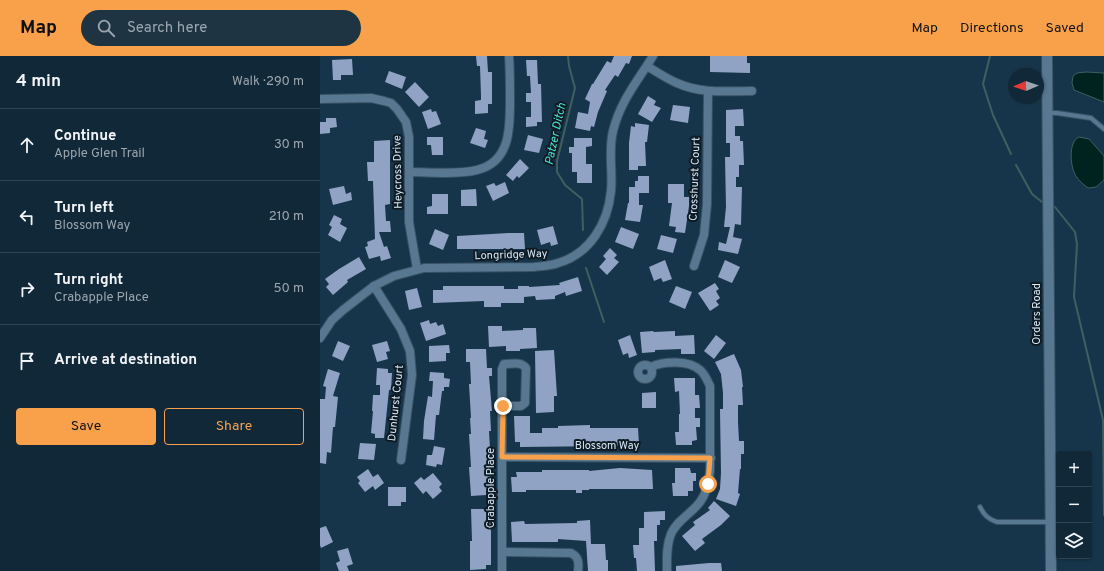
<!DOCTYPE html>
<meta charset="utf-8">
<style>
body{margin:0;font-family:Overpass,sans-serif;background:#1e3443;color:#f1f3f6}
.controls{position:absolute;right:12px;bottom:12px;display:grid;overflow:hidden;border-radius:4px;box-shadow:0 1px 3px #0004}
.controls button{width:36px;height:36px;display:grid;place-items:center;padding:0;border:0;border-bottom:1px solid #304453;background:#112838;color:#f1f3f6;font:20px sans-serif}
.compass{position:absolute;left:688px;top:12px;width:36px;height:36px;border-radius:50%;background:#112838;box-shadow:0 1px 3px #0004;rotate:268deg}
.stop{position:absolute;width:12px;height:12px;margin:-9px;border:3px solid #f8a14a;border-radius:50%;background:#fff}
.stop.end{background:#f8a14a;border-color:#fff;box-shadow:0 1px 4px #0008}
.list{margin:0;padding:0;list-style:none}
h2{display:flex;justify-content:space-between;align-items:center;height:52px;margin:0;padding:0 16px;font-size:17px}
h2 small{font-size:13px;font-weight:400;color:#9ca6ae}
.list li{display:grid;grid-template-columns:26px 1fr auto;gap:12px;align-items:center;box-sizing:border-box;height:72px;padding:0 16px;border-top:1px solid #304453}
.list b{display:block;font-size:15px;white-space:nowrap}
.list p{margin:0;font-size:13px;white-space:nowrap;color:#9ca6ae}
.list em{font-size:13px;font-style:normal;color:#9ca6ae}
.actions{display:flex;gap:8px;padding:12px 16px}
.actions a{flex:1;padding:9px 0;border:1px solid #f8a14a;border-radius:4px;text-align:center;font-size:14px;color:#f8a14a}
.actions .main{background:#f8a14a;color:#111}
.icon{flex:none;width:22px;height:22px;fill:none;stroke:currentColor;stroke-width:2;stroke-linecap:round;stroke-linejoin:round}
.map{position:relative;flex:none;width:784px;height:515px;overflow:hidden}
header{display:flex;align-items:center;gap:24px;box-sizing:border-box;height:56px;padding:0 20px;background:#f8a14a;color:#111}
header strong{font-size:19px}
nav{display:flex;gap:22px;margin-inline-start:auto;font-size:14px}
.search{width:280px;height:36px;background:#1e3443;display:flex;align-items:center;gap:10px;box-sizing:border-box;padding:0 14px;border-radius:22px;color:#9ca6ae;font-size:15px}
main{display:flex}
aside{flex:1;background:#112838}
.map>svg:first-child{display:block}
.water{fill:#00231f;stroke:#415e60}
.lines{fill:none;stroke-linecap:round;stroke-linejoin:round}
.stream{stroke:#415e60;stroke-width:2}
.building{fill:#91a3c4}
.service-casing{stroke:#385164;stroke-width:6}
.minor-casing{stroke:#385164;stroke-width:10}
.tertiary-casing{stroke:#385164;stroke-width:12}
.service{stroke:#587790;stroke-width:4}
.minor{stroke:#587790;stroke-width:8}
.tertiary{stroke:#587790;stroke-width:10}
.route{stroke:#f8a14a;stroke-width:5}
.labels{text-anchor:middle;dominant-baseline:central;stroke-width:4;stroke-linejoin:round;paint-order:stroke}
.street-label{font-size:11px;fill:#d8e9f7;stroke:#0e1b25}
.water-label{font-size:12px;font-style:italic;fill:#45e4cf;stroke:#0e1b25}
</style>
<header>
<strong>Map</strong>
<div class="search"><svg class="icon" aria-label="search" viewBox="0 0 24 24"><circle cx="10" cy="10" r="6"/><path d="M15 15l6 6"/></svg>Search here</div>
<nav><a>Map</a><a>Directions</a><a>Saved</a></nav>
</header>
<main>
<aside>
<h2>4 min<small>Walk · 290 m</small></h2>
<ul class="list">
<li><svg class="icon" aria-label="ahead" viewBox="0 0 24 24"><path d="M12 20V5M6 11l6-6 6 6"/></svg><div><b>Continue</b><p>Apple Glen Trail</p></div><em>30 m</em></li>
<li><svg class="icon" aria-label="left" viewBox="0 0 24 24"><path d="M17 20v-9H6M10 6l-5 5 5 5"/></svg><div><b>Turn left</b><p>Blossom Way</p></div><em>210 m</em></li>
<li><svg class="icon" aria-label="right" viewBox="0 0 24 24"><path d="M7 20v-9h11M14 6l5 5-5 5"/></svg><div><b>Turn right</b><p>Crabapple Place</p></div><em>50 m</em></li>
<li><svg class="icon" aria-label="arrive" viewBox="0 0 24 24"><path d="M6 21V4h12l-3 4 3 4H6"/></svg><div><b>Arrive at destination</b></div></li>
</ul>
<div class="actions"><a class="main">Save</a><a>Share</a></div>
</aside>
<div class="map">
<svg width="784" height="515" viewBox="0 0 784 515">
<rect width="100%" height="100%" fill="#17354a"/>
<!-- water -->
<g class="water">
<path d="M 766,16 L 784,17 L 784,46 L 754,34 L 752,27 L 753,20 L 757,17 Z"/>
<path d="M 759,81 L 769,83 L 784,100 L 784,124 L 776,131 L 768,132 C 764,129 759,125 756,120 C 750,111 748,86 759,81 Z"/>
</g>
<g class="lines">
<!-- stream -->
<g class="stream">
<path d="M 248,0 L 249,10 L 255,32 L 237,105 L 237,116 L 245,129 L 262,143 L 263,174"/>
<path d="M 670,0 L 663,28 L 673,59 L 691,98"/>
<path d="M 696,109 L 712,138 L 722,146"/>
<path d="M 735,151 L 755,176 L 757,188 L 754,241 L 783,364 L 784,459"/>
<path d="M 266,212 L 284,266"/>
</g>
</g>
<!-- building -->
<g class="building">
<path d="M 156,0 L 167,0 L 168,16 L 172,16 L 172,48 L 168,48 L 168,57 L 155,58 L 155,45 L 161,44 L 161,40 L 160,10 L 157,10 Z"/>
<path d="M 294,0 L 312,0 L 309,8 L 306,7 L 298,21 L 295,19 L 285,34 L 287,35 L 278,56 L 274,71 L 271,70 L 270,75 L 255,72 L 258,56 L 268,58 L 270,46 L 265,43 L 272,28 L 273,28 L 287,5 L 291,7 Z"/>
<path d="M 390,0 L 427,0 L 427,7 L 430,7 L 430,17 L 390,16 Z"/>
<path d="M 32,3 L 33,19 L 21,19 L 21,24 L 13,24 L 12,4 Z"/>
<path d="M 206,4 L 217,4 L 218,28 L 221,28 L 222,66 L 217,66 L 217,70 L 206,71 L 206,61 L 211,61 L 211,46 L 206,46 L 206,37 L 211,37 L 210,20 L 207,20 Z"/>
<path d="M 69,15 L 86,21 L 82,33 L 65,26 Z"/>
<path d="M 95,26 L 109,41 L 99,51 L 85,36 Z"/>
<path d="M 328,40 L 336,45 L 334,49 L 341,52 L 332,66 L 318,58 Z"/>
<path d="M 353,49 L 370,51 L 368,67 L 350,64 Z"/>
<path d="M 111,53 L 112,56 L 116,55 L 121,68 L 108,73 L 102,56 Z"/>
<path d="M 423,53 L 424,70 L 415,70 L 415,80 L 420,80 L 420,85 L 423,85 L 424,109 L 419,109 L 419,121 L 416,121 L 416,131 L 422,131 L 421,169 L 415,168 L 413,181 L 422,183 L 418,198 L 398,194 L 399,186 L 406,188 L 410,171 L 404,171 L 406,151 L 405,101 L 410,101 L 410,87 L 406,87 L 406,54 Z"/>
<path d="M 6,62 L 16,62 L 17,71 L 10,72 L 10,77 L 0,78 L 0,66 L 6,66 Z"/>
<path d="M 315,67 L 329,69 L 327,86 L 325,86 L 326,110 L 318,110 L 318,114 L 309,114 L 309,87 L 311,70 L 315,71 Z"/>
<path d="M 156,72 L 166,75 L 164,83 L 168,84 L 165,92 L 150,87 Z"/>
<path d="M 208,79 L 223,83 L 219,97 L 204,94 Z"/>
<path d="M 107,81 L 123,81 L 123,99 L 112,99 L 111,89 L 107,89 Z"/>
<path d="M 254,82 L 272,82 L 272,90 L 266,91 L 266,108 L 272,108 L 272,127 L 257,127 L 257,116 L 252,116 L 252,97 L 249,97 L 249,91 L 254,91 Z"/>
<path d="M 70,84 L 70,148 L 65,149 L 66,165 L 70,165 L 71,176 L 59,176 L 64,191 L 67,190 L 71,202 L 61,205 L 60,200 L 49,203 L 45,191 L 48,190 L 47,186 L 55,183 L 53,125 L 48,125 L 47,106 L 54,106 L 54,85 Z"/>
<path d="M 200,103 L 209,112 L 199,122 L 197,120 L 193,125 L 186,119 Z"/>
<path d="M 318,120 L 329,120 L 329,137 L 319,137 L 319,149 L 323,149 L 320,166 L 305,164 L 308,147 L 309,147 L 309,131 L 315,131 L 315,125 L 318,125 Z"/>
<path d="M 185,126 L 189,137 L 173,145 L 166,130 L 174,127 L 176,130 Z"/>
<path d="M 348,128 L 364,128 L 364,141 L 369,141 L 369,150 L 365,177 L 355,176 L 356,171 L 349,170 L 352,147 L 348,147 Z"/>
<path d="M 24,130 L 26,138 L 31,136 L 32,144 L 13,149 L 9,133 Z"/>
<path d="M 156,133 L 157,150 L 141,150 L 141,134 Z"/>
<path d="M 112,138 L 128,138 L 128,158 L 107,158 L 107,151 L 112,150 Z"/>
<path d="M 14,159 L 22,163 L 20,168 L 27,172 L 20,186 L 8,179 L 12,171 L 9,169 Z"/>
<path d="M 233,170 L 238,188 L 231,190 L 230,186 L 221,189 L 217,174 Z"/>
<path d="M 301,171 L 319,178 L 313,193 L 295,186 Z"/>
<path d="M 115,173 L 129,179 L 123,194 L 109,188 Z"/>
<path d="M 189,177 L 204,177 L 205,193 L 137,193 L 137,180 Z"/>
<path d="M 341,179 L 357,183 L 353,197 L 337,193 Z"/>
<path d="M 290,192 L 297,199 L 294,202 L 299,206 L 287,219 L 279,211 L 286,203 L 283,200 Z"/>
<path d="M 39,201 L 46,213 L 27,224 L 28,226 L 13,239 L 6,231 L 9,228 L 5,223 L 19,213 Z"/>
<path d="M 345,204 L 352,223 L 343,226 L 341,222 L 334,225 L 329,211 Z"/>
<path d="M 405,204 L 420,211 L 412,227 L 398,221 Z"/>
<path d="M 258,221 L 262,235 L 246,240 L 245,236 L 235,240 L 235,243 L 216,244 L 215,240 L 204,241 L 204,247 L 181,247 L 181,251 L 164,251 L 164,245 L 113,247 L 113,234 L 123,234 L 123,230 L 184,230 L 184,233 L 198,233 L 198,230 L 209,230 L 209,231 L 240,229 L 239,227 Z"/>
<path d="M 395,227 L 399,233 L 396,235 L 400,242 L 396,245 L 399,249 L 390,255 L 378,237 Z"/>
<path d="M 356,230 L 372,236 L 365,253 L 349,246 Z"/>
<path d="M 97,232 L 102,251 L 89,254 L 85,235 Z"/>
<path d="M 109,264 L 110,268 L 116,266 L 118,270 L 123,268 L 126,278 L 106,285 L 100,267 Z"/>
<path d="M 168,270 L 182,270 L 182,275 L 203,274 L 203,272 L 216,272 L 217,292 L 200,293 L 200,295 L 186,295 L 186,290 L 169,291 Z"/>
<path d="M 333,275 L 334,276 L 355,275 L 355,280 L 374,279 L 375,298 L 361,298 L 361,293 L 335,294 L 335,296 L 322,297 L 320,276 Z"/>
<path d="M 310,279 L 317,299 L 309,302 L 308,297 L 303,299 L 298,284 Z"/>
<path d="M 396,279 L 406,287 L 394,303 L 384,295 Z"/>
<path d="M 18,285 L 30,290 L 23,305 L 12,300 Z"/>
<path d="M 67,285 L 70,295 L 66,296 L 68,303 L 57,306 L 52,289 Z"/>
<path d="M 129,289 L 130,297 L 126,297 L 126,305 L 109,306 L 109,290 Z"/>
<path d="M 146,293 L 166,293 L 167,312 L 172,312 L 172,320 L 169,320 L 172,355 L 170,355 L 171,375 L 169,375 L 170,393 L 171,393 L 171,402 L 169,402 L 172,434 L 166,435 L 166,439 L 151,440 L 149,411 L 151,411 L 149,378 L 151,378 L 150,362 L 151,362 L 149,328 L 151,328 L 150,306 L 146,306 Z"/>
<path d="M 234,294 L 237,340 L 234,340 L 234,356 L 216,357 L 215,295 Z"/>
<path d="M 414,298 L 421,314 L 423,331 L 422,331 L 423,349 L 418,349 L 418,366 L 419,385 L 424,385 L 424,398 L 421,398 L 421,413 L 420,413 L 418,437 L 420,438 L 416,450 L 396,443 L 400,433 L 401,417 L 400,353 L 403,353 L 403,337 L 401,318 L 395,306 Z"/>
<path d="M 57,312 L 68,313 L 68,317 L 72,317 L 71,334 L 69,334 L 64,382 L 55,382 L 55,378 L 51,377 L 53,355 L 52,355 L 53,339 L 60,339 L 60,329 L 56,329 Z"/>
<path d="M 8,313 L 20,317 L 13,340 L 18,341 L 15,371 L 13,371 L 11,397 L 7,396 L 6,408 L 0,407 L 0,343 L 5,343 L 6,331 L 3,330 Z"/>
<path d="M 110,316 L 124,317 L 124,322 L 130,323 L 129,331 L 124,331 L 124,335 L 122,335 L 119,359 L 116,359 L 114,384 L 103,383 L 104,365 L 108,340 L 112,341 L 113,325 L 109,325 Z"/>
<path d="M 354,322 L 375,322 L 375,339 L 379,339 L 380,352 L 375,352 L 375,362 L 380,362 L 380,371 L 376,371 L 377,384 L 372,385 L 372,389 L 356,389 L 355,376 L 359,376 L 359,358 L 360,358 L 359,335 L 355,336 Z"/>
<path d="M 336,336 L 336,352 L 322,352 L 322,337 Z"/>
<path d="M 194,360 L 210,360 L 210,377 L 222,377 L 222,372 L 238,372 L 238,370 L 270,369 L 270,372 L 318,372 L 319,388 L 289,390 L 200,391 L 200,386 L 195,386 Z"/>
<path d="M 40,387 L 56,388 L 54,404 L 38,403 Z"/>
<path d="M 114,390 L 125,392 L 122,409 L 117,408 L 116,411 L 106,409 L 107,399 L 112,399 Z"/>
<path d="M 300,412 L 332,414 L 333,433 L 269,433 L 269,434 L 262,434 L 262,437 L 256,437 L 256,434 L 206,434 L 206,436 L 192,436 L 191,421 L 197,421 L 196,416 L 222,416 L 222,414 L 269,414 L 269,415 Z"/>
<path d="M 355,412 L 370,412 L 371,417 L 376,417 L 376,425 L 373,425 L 373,435 L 368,435 L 368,440 L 353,440 L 352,427 L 355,427 Z"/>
<path d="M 48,413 L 53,421 L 58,418 L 64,427 L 55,434 L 53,430 L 45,436 L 38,427 L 40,425 L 37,421 Z"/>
<path d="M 113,417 L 122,428 L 119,431 L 122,435 L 113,443 L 106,435 L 103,438 L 94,427 L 101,421 L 104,424 Z"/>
<path d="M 68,431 L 86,431 L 86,446 L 81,446 L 81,450 L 68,450 Z"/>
<path d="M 394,445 L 410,460 L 401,469 L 382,483 L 385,487 L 375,495 L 362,480 L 375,469 L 373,466 L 390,454 L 388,452 Z"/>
<path d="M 151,453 L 166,453 L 166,457 L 171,457 L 171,509 L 166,509 L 166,513 L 150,514 L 150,485 L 152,485 Z"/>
<path d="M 345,455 L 345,464 L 340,464 L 340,469 L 337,469 L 337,485 L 334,485 L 335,515 L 317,515 L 316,502 L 314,502 L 313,489 L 319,489 L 319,472 L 324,472 L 324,456 Z"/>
<path d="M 270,464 L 271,488 L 285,488 L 286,504 L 288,504 L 288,515 L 268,515 L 266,485 L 238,483 L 238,486 L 192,486 L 191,466 L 204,465 L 205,468 L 257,467 L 257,465 Z"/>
<path d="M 6,470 L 13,486 L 1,492 L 0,489 L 0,472 Z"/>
<path d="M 28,492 L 33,508 L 27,510 L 29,515 L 19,515 L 16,507 L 20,505 L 17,495 Z"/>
<path d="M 389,507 L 401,507 L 402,515 L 356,515 L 356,510 Z"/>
</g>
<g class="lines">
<defs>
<g id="service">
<path d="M 728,57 L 737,57 L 771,62 L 784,73"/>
<path d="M 660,451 C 664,459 668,463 677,466 L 730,466"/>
</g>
<g id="minor">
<path d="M 327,10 C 337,16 347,23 357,27 C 381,38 408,35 432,35"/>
<path d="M 0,43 L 51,42 L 64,45 L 71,47 L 77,53 L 86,66 L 89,81 L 89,166 L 97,213"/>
<path d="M 89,116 C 110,116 136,119 157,114 C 191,106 190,71 190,43 C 190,29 190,14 189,0"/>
<path d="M 374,210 L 384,179 L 387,148 L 388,35"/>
<path d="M 54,230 L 81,273 L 90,295 L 92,319 L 81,404"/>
<path d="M 0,282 L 12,264 L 23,254 L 54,230 L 74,220 L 104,212 L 214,211 C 222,210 230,210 238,207 C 270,198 288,167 291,135 C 293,115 288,95 293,75 C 301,44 317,26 333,0"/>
<circle cx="325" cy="316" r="7"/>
<path d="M 331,311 C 343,305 369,304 380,314 C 385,318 387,324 390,330 L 390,414 C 389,426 387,437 380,446 C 371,458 357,464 351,478 C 346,490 347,503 347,515"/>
<path d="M 182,401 L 391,402"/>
<path d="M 182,496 L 251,497 C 259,501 259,507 258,515"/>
<path d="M 182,515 L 182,313 L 184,308 C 193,308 200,305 206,312 L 205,347 L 201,350 L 183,350"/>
</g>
<path id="tertiary" d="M 727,0 L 731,515"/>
</defs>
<!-- service casing -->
<use href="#service" class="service-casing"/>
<!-- minor casing -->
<use href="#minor" class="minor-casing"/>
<!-- tertiary casing -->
<use href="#tertiary" class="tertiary-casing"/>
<!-- service -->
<use href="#service" class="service"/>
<!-- minor -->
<use href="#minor" class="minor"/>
<!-- tertiary -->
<use href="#tertiary" class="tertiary"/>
</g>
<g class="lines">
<!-- route -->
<path class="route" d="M 183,350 L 182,401 L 390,402 L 388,428"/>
</g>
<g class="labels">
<!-- street labels -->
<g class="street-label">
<text transform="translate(78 116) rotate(-91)">Heycross Drive</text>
<text transform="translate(375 123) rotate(-88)">Crosshurst Court</text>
<text transform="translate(191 199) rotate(-2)">Longridge Way</text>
<text transform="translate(717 258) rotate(-90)">Orders Road</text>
<text transform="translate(76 347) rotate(-84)">Dunhurst Court</text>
<text x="287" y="390">Blossom Way</text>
<text transform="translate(171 432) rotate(-90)">Crabapple Place</text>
</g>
<!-- water labels -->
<g class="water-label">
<text transform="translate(236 78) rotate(-78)">Patzer Ditch</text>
</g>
</g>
</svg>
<div class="controls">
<button>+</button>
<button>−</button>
<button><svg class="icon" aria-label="layers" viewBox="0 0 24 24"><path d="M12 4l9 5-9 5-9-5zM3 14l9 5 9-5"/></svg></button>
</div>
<svg class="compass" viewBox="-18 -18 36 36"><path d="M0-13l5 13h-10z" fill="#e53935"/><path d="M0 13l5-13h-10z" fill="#9ca6ae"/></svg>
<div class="stop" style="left:388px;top:428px"></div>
<div class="stop end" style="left:183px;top:350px"></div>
</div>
</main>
